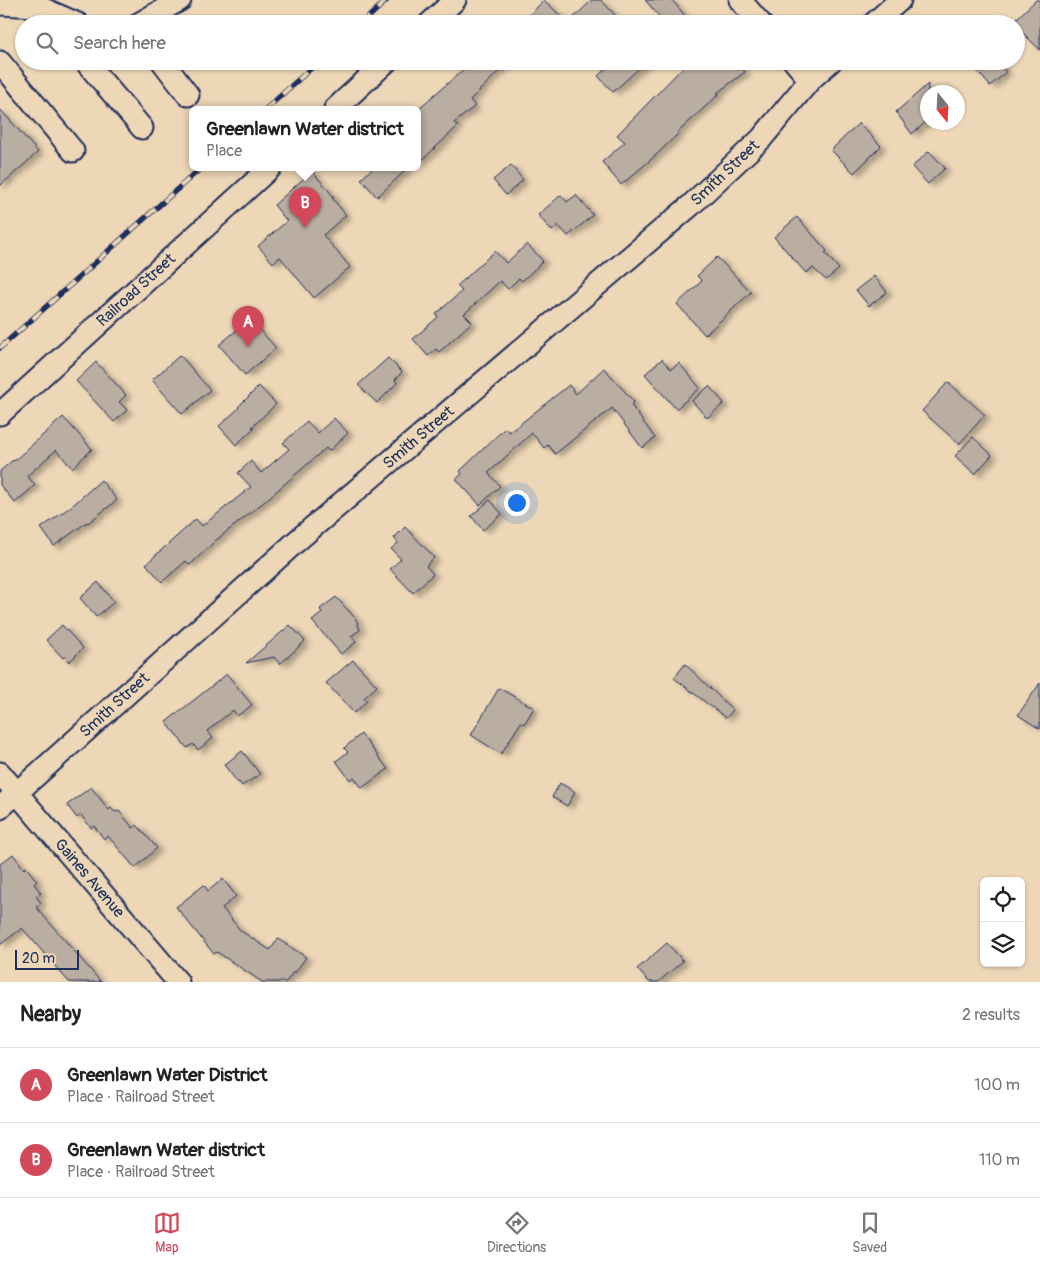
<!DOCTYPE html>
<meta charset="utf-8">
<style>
body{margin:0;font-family:Pangolin,sans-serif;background:#f2f2f2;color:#222}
.controls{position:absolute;right:15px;bottom:15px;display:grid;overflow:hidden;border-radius:8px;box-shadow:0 1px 4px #0004}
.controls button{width:45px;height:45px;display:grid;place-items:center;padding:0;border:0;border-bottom:1px solid #e0e0e0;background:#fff;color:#222;font:25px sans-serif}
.compass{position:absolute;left:920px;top:85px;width:45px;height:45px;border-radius:50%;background:#fff;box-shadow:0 1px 4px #0004;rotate:162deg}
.scale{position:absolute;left:15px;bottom:12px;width:64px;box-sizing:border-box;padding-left:5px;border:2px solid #1b2f5e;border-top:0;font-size:14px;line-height:18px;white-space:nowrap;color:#1b2f5e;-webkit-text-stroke:4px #eed7b7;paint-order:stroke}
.you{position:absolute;left:516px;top:502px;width:18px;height:18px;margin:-12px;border:4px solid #fff;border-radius:50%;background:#1a73e8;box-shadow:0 0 0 8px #1a73e833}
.badge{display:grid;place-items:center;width:32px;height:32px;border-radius:50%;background:#d1495b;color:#fff;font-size:16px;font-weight:700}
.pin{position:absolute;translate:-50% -41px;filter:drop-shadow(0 1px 2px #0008)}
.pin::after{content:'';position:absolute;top:26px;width:18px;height:15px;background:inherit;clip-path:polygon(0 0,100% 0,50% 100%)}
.popup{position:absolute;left:189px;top:106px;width:232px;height:65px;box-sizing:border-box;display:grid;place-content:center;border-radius:8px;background:#fff;filter:drop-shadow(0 1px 4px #0005);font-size:16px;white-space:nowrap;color:#767676}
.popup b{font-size:19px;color:#222}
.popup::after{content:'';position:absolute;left:50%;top:100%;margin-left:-10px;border:10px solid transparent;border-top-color:#fff}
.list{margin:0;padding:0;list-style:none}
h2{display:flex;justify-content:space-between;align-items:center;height:65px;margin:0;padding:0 20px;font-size:21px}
h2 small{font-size:16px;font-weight:400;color:#767676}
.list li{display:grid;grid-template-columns:32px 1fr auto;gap:15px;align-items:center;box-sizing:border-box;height:75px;padding:0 20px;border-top:1px solid #e0e0e0}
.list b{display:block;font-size:19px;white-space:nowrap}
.list p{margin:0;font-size:16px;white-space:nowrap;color:#767676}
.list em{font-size:16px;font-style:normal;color:#767676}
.icon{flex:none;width:28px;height:28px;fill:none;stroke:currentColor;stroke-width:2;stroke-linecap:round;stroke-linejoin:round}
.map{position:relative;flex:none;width:1040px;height:982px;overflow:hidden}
.search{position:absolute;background:#fff;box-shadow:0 1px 4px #0004;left:15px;right:15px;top:15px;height:55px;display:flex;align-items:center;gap:12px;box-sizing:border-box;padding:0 18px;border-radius:28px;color:#767676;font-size:19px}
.sheet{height:215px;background:#fff}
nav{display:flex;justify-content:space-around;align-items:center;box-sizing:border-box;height:70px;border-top:1px solid #e0e0e0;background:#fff;font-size:14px;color:#767676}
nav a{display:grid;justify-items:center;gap:2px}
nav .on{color:#d1495b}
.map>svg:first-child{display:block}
.building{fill:#baada1;stroke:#1b2f5e;filter:url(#shadow)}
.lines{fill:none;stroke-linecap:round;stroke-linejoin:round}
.minor-casing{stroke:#1b2f5e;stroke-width:25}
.minor{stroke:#eed7b7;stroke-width:21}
.rail-casing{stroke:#1b2f5e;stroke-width:5.5}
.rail{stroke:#eed7b7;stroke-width:4;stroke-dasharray:11;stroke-linecap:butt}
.labels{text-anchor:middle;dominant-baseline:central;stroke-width:4.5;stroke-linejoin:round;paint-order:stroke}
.street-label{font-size:16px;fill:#1b2f5e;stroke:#eed7b7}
</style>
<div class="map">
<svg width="1040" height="982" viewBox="0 0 1040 982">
<defs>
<filter id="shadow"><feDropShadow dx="5.5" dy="3" stdDeviation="2.5" flood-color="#0004"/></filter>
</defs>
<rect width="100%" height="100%" fill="#eed7b7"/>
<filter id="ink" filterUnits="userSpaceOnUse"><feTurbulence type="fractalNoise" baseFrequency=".02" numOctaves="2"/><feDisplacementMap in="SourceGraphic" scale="10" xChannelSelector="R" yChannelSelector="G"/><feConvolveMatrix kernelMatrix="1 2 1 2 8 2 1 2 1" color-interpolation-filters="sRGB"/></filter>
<g filter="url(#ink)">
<!-- building -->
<g class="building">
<path d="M 544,0 L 568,23 L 592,0 L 601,0 L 615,15 L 605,24 L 521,24 Z"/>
<path d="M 645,0 L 672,0 L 692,24 L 666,24 Z"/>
<path d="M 1036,0 L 1040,0 L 1040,50 L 1016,26 L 1016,24 L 1013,22 Z"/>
<path d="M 454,61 L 509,61 L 470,100 L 475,106 L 454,123 L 458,126 L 418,164 L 418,109 L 463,70 Z"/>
<path d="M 614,61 L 647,61 L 613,92 L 598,76 Z"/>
<path d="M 689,61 L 736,61 L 745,72 L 717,93 L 719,94 L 678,132 L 679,133 L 655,156 L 621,185 L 602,162 L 625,142 L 617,135 Z"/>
<path d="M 969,61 L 997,61 L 1006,72 L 990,86 Z"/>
<path d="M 928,84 L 928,120 L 912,134 L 896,112 Z"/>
<path d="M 0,109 L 38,152 L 0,186 Z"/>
<path d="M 859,123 L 881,146 L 854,173 L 831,150 Z"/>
<path d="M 929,151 L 945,168 L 928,184 L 912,167 Z"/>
<path d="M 511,165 L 523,180 L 506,195 L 493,180 Z"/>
<path d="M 374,167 L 409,167 L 377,197 L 361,179 Z"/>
<path d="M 312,171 L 334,197 L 332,198 L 346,215 L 323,235 L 350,267 L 314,298 L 280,257 L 273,263 L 258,246 L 287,221 L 274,205 Z"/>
<path d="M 561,195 L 567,202 L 576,195 L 593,215 L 568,236 L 558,225 L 552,231 L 538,215 Z"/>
<path d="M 797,217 L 827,251 L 825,253 L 839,269 L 826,280 L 813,268 L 806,273 L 774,237 Z"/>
<path d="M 527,244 L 543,261 L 522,281 L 519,278 L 508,289 L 500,281 L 464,314 L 472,322 L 439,352 L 436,349 L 428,356 L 413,339 L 438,317 L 436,314 L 462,291 L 457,286 L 495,251 L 506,263 Z"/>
<path d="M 717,257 L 751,292 L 705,335 L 677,304 L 702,281 L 697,276 Z"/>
<path d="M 874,276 L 887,292 L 869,306 L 856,290 Z"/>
<path d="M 250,319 L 276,348 L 245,375 L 219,345 Z"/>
<path d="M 180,355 L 210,390 L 182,414 L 152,380 Z"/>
<path d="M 388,358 L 402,372 L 395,380 L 397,383 L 377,403 L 358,385 Z"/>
<path d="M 662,359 L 671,369 L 679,363 L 700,388 L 676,409 L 645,374 Z"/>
<path d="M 96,362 L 126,395 L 119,402 L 127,410 L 114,422 L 76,381 Z"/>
<path d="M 604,368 L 634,402 L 631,405 L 655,438 L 642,448 L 612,408 L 555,454 L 548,445 L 544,448 L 532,433 L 488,473 L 500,486 L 480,505 L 456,479 L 462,474 L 460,471 L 505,428 L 510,432 L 569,385 L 576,394 Z"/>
<path d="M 948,382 L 985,415 L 959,444 L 922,411 Z"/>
<path d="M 259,386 L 276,404 L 252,427 L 254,428 L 236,445 L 219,426 L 239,408 L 238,407 Z"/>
<path d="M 709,386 L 724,403 L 707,418 L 692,401 Z"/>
<path d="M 63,417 L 92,449 L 72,468 L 56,450 L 27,476 L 35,485 L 15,503 L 0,485 L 0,471 L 13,460 L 14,461 Z"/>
<path d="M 334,418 L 348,433 L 329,451 L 326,448 L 264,502 L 215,541 L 190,565 L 186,561 L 162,582 L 146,564 L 196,519 L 202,526 L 251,487 L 238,473 L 251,461 L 261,473 L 289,449 L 283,443 L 307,421 L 318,433 Z"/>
<path d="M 973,437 L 992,455 L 975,474 L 955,456 Z"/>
<path d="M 101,480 L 117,500 L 88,523 L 87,522 L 54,546 L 41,528 L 73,505 Z"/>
<path d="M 490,500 L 502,514 L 483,530 L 471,516 Z"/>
<path d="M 405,527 L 434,557 L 426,566 L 433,574 L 413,593 L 390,569 L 401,559 L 391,549 L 398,543 L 394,538 Z"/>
<path d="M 98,582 L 114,602 L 96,617 L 80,598 Z"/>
<path d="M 336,597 L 356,619 L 360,630 L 351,636 L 356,642 L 341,654 L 312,621 L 322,613 L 320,609 Z"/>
<path d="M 62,625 L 83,648 L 69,662 L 65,656 L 63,658 L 46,640 Z"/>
<path d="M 290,625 L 305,641 L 280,664 L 274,657 L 246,663 Z"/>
<path d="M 353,660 L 377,686 L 364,698 L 367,701 L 354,713 L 326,683 Z"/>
<path d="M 685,664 L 733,710 L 726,718 L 674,678 Z"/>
<path d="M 227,674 L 252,705 L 237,716 L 233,710 L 207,731 L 213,738 L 198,750 L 193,744 L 187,748 L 166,722 Z"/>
<path d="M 1040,683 L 1040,729 L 1018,715 Z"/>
<path d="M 499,688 L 534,708 L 524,724 L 521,722 L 501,754 L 471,735 Z"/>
<path d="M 361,734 L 388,769 L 362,788 L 354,777 L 350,780 L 336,761 L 348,752 L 344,748 Z"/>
<path d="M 242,751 L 260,774 L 242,786 L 239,782 L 238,783 L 224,765 Z"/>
<path d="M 560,783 L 575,792 L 567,806 L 552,797 Z"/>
<path d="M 91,787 L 109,810 L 111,808 L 115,812 L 119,811 L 133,828 L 137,825 L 157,848 L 135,868 L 108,836 L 104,839 L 94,826 L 91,828 L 81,815 L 77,818 L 67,805 Z"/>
<path d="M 13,854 L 24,869 L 26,867 L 37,881 L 34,884 L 41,893 L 36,896 L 41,903 L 36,907 L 101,982 L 69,982 L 22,928 L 0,945 L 0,864 Z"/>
<path d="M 223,879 L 236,896 L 222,908 L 241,931 L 270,950 L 278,939 L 306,957 L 295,973 L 293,972 L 286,982 L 262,982 L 217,952 L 214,954 L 176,907 L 204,885 L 208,891 Z"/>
<path d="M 667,943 L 683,961 L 658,982 L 649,982 L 637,969 Z"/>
</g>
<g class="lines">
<defs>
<g id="minor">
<path d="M 740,0 L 761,24"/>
<path d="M 0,4 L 37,6 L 78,24"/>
<path d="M 138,24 L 180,0"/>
<path d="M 429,24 L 455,0"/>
<path d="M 873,24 L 900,0"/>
<path d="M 85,61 L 142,128"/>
<path d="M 162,61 L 188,95"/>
<path d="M 794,61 L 810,80"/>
<path d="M 0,62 L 73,151"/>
<path d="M 335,109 L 387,61"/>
<path id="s1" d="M 0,414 L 271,167"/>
<path id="s2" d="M 0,773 L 178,982"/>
<path id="s3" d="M 0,808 L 299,539 L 690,206 L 761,139 L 810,80 L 831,61"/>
</g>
</defs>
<!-- minor casing -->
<use href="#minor" class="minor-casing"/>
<!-- minor -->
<use href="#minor" class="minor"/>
<defs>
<g id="rail">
<path d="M 361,24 L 387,0"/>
<path d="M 266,109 L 319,61"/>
<path d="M 0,348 L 202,167"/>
</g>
</defs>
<!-- rail casing -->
<use href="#rail" class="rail-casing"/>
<!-- rail -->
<use href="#rail" class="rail"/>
</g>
</g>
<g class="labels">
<!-- street labels -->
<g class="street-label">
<text stroke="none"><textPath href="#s3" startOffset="964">Smith Street</textPath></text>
<text stroke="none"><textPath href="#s1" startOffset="184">Railroad Street</textPath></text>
<text stroke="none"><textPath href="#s3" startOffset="559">Smith Street</textPath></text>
<text stroke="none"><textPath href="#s3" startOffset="154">Smith Street</textPath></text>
<text stroke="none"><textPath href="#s2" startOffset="138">Gaines Avenue</textPath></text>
</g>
</g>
</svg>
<div class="controls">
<button><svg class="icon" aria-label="locate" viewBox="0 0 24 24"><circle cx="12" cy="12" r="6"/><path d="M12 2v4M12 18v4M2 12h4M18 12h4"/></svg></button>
<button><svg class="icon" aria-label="layers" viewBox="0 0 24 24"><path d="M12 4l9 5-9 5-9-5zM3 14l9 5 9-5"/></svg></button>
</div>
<svg class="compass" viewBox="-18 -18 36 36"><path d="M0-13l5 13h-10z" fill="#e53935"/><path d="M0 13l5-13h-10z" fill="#767676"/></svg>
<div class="scale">20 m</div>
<div class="you"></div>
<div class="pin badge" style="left:248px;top:347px">A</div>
<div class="pin badge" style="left:305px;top:228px">B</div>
<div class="popup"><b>Greenlawn Water district</b>Place</div>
<div class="search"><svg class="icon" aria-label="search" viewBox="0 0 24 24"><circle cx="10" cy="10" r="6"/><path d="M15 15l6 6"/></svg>Search here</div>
</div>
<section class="sheet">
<h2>Nearby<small>2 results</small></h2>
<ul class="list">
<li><span class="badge">A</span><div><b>Greenlawn Water District</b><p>Place · Railroad Street</p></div><em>100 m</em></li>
<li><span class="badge">B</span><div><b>Greenlawn Water district</b><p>Place · Railroad Street</p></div><em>110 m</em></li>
</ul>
</section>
<nav>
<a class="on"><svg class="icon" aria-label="map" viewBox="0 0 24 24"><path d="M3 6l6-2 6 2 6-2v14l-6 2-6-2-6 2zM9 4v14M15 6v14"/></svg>Map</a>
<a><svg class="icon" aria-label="directions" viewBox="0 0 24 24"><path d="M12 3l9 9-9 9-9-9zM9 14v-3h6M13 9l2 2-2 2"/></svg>Directions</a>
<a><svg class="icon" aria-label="saved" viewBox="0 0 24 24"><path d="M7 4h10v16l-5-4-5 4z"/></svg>Saved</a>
</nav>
